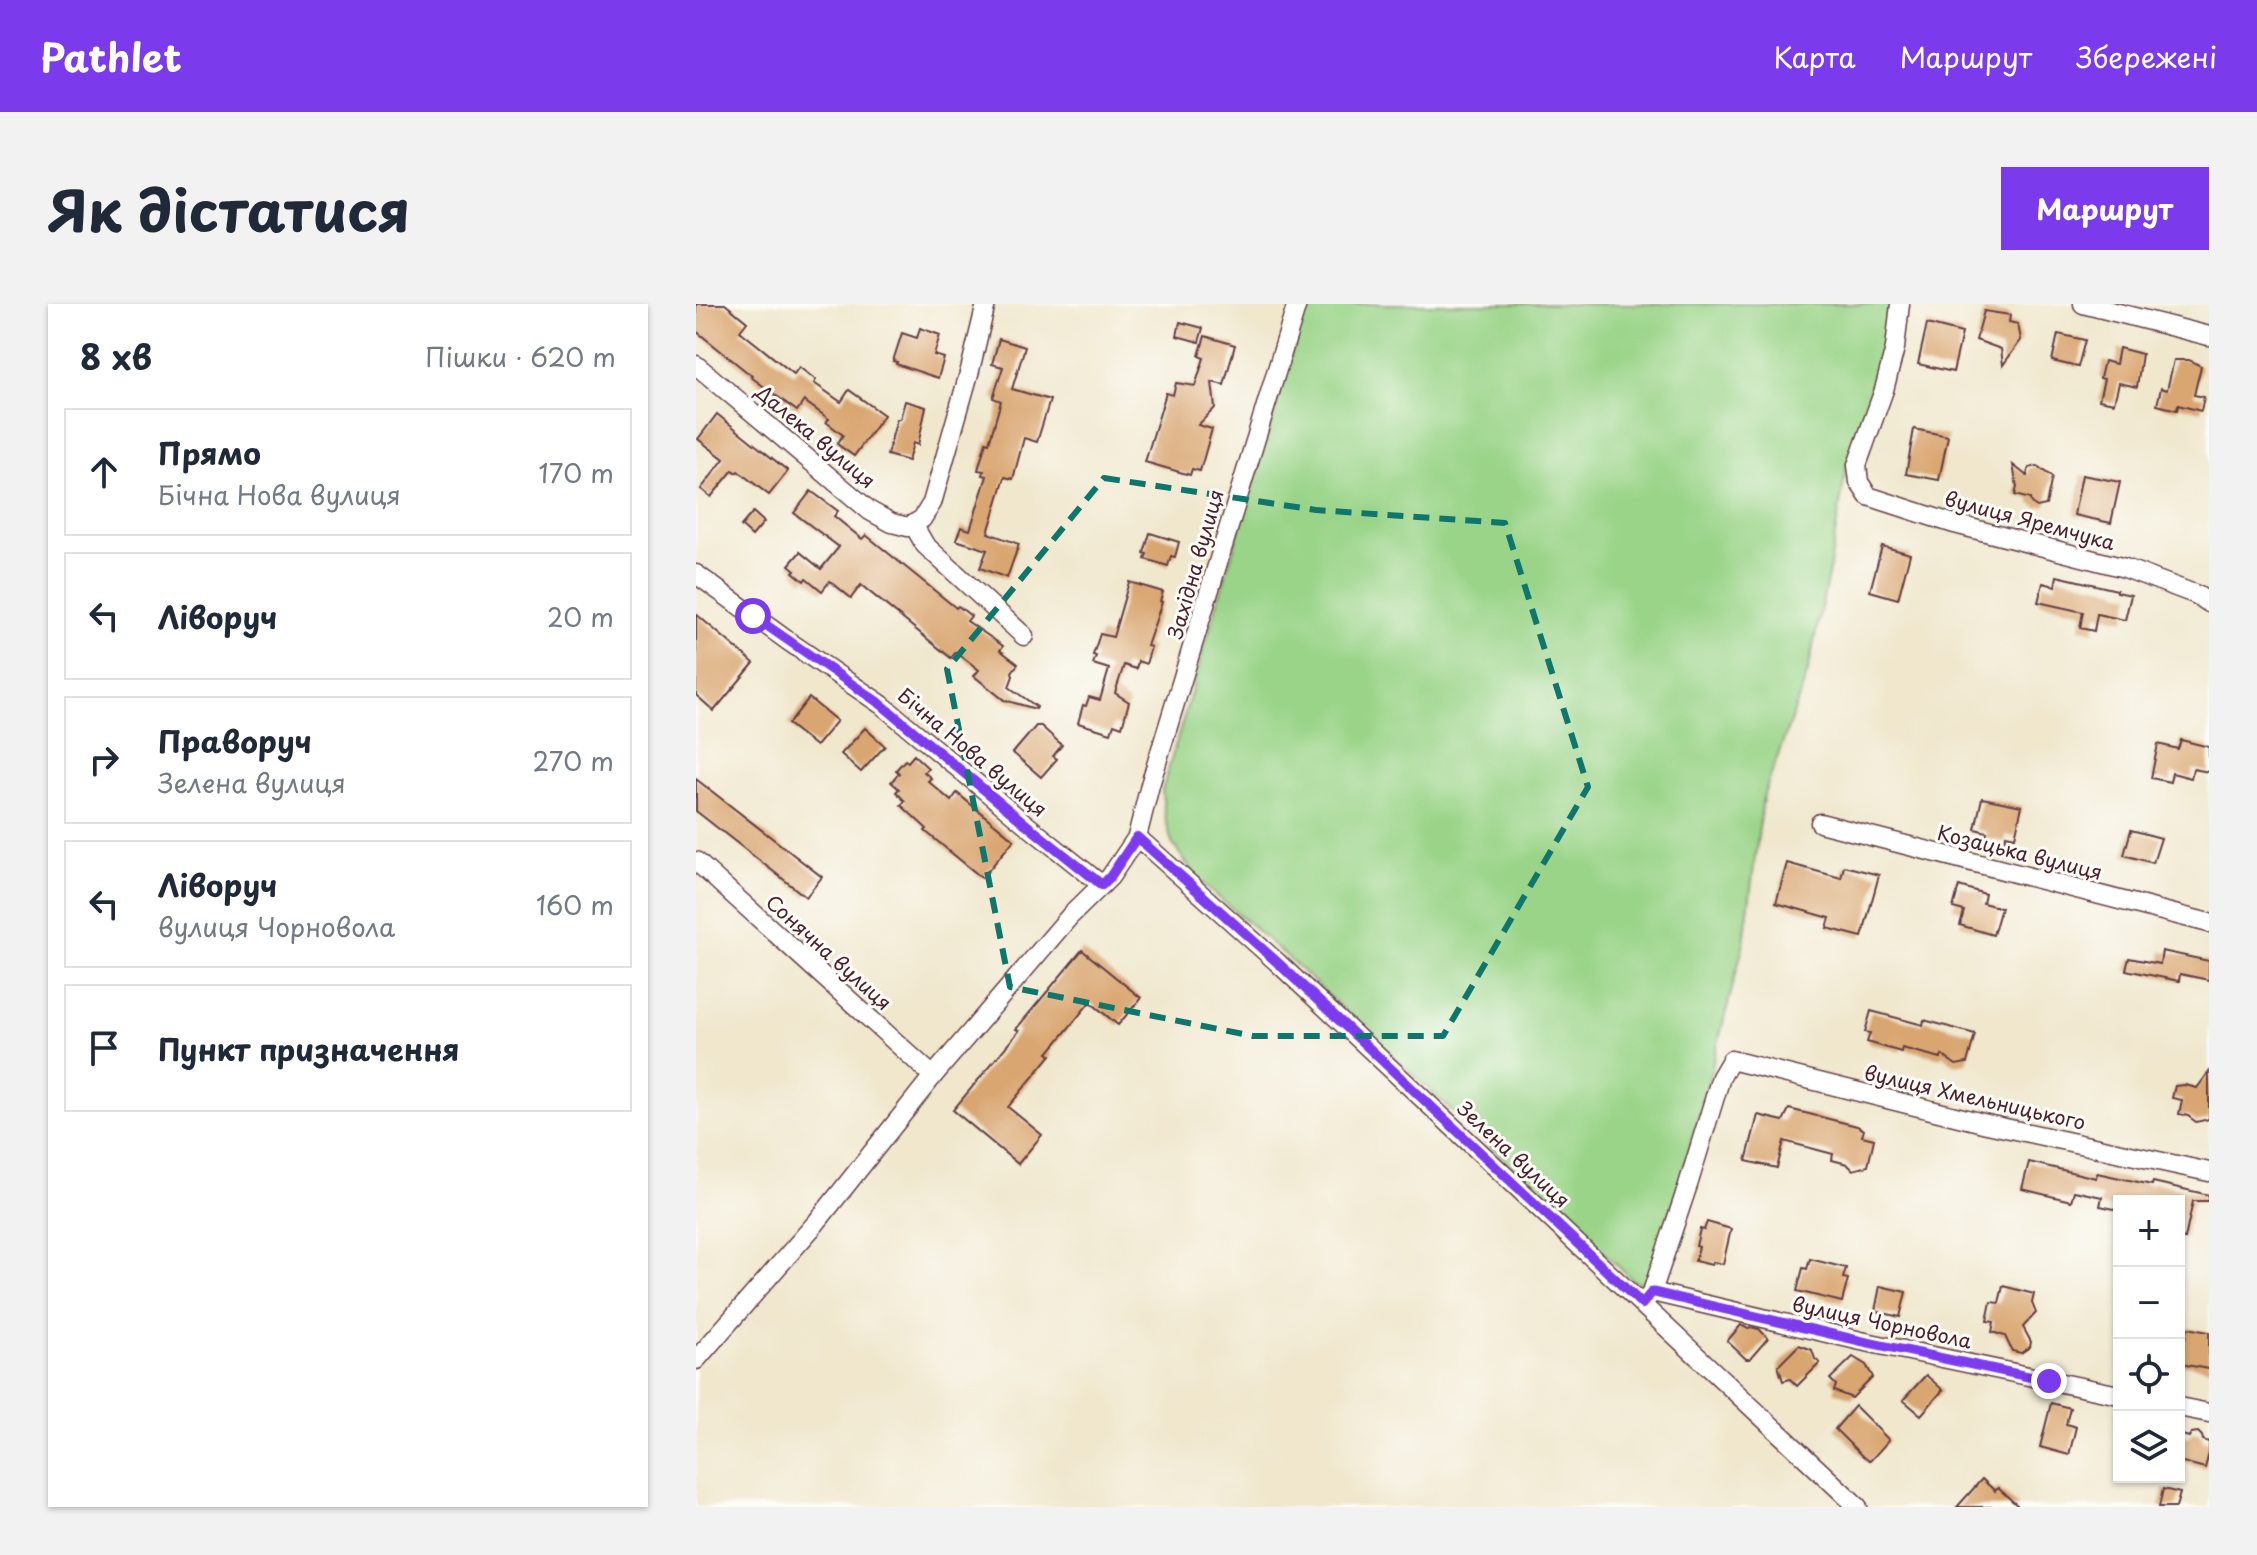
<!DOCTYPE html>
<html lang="uk">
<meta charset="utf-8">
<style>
body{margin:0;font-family:"Playpen Sans",sans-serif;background:#f2f2f3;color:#1f2937}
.controls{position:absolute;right:24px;bottom:24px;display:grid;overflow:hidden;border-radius:0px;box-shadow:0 2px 6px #0004}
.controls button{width:72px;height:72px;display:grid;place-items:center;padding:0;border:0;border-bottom:2px solid #e0e1e3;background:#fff;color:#1f2937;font:40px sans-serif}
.stop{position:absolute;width:24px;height:24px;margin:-18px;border:6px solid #7c3aed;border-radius:50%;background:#fff}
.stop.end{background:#7c3aed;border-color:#fff;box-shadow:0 2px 8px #0008}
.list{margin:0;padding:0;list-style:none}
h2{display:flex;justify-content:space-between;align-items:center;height:104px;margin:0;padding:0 32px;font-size:34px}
h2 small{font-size:26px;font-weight:400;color:#747a83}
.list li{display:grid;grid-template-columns:52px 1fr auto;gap:24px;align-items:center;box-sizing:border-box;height:128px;margin:0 16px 16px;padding:0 16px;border:2px solid #e0e1e3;border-radius:0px}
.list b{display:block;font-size:30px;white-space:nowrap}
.list p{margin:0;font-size:26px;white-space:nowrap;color:#747a83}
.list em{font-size:26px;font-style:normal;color:#747a83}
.icon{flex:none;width:44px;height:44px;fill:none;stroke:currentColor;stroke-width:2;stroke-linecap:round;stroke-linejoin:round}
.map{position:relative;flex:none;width:1513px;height:1203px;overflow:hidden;border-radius:0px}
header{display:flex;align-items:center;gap:48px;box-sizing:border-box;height:112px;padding:0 40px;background:#7c3aed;color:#fff}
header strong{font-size:38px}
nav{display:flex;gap:44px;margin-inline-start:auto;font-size:28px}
.intro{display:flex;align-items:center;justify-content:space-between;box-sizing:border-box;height:192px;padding:0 48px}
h1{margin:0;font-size:56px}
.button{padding:20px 36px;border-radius:0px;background:#7c3aed;color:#fff;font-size:28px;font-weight:700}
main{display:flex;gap:48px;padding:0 48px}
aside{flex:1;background:#fff;border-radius:0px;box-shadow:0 2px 6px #0004}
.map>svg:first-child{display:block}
.green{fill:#9ad488;stroke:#727a5a;stroke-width:2}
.building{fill:#d9a56f}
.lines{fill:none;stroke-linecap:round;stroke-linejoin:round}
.minor-casing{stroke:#633d43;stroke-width:21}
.minor{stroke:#fff;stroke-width:18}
.route{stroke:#7c3aed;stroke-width:10}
.marked{fill:none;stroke:#0f766e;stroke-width:6;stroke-dasharray:16 10;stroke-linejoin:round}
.labels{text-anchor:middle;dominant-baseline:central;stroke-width:6;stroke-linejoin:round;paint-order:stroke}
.street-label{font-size:20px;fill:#4a1f2b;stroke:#fdfcf7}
</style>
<header>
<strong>Pathlet</strong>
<nav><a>Карта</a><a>Маршрут</a><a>Збережені</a></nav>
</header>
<div class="intro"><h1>Як дістатися</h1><a class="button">Маршрут</a></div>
<main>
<aside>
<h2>8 хв<small>Пішки · 620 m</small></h2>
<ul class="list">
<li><svg class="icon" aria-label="ahead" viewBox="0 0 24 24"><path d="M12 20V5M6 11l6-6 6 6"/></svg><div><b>Прямо</b><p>Бічна Нова вулиця</p></div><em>170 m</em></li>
<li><svg class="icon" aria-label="left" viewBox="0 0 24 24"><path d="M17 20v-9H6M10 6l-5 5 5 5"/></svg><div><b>Ліворуч</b></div><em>20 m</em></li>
<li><svg class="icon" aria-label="right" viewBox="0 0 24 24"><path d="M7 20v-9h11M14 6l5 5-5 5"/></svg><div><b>Праворуч</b><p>Зелена вулиця</p></div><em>270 m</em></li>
<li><svg class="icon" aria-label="left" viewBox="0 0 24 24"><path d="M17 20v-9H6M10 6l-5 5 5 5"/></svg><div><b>Ліворуч</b><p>вулиця Чорновола</p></div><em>160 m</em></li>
<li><svg class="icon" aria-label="arrive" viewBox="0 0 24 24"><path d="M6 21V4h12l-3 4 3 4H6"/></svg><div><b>Пункт призначення</b></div></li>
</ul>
</aside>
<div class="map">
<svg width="1513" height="1203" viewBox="0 0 1513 1203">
<rect width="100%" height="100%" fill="#fdfcf7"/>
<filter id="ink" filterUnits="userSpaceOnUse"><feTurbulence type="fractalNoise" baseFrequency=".0125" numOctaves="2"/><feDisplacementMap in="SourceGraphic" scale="16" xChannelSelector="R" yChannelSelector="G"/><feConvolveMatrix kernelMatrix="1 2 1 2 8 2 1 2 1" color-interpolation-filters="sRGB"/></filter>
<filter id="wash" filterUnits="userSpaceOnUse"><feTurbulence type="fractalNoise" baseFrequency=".006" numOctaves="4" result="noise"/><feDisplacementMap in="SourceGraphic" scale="32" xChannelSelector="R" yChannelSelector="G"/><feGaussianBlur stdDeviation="1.8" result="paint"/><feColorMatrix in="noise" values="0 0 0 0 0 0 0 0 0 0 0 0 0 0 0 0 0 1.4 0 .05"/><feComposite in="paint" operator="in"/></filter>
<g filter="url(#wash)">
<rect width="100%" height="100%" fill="#f0e7cd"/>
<!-- green -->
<path class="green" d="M 610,0 L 1195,0 L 1188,37 L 1172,96 L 1151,159 L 1134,261 L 1111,371 L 1067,493 L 1048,638 L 1008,793 L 953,980 L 938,977 L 588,650 L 503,576 L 476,539 L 469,513 L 466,487 Z"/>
<g id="blocks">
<!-- building -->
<g class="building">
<path d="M 0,0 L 29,0 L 51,18 L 44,27 L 98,70 L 103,63 L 120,76 L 118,79 L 145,98 L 153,86 L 188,111 L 158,152 L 141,140 L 147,131 L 130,118 L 133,115 L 108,97 L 101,107 L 55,73 L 56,72 L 0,27 Z"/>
<path d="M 1288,7 L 1314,11 L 1313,18 L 1322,20 L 1325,36 L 1307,61 L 1305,45 L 1280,36 Z"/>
<path d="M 484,18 L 507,24 L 503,38 L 481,32 Z"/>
<path d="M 1231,20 L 1266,29 L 1257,68 L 1222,60 Z"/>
<path d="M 224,24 L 244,31 L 238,51 L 248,54 L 242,74 L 200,60 L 201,58 L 197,57 L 206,29 L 221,34 Z"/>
<path d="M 1362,30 L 1389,36 L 1382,63 L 1356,57 Z"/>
<path d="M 509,32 L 539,41 L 528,81 L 516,78 L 519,104 L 502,121 L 516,125 L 504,167 L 496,165 L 494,171 L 449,158 L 470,89 L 477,91 L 480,79 L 499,82 L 508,54 L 503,52 Z"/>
<path d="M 303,35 L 329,43 L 316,85 L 354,96 L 341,138 L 328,134 L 317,175 L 309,173 L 292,229 L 323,240 L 311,274 L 284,264 L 291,246 L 260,236 L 265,223 L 274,226 L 291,172 L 287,171 L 288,167 L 282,166 L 290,138 L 293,139 L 305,97 L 297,94 L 307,63 L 296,60 Z"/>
<path d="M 1423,44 L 1446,50 L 1441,83 L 1423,79 L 1418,99 L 1403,96 L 1408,75 L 1404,74 L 1408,57 L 1420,60 Z"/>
<path d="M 1478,56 L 1493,56 L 1505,62 L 1498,91 L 1508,93 L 1505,107 L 1482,101 L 1481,106 L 1461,101 L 1465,84 L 1471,86 Z"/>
<path d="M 209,97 L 230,103 L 222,141 L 217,139 L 212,157 L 191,151 L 201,115 L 204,115 Z"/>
<path d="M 21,110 L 92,167 L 73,191 L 42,167 L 40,169 L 37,166 L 15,193 L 5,185 L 28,155 L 2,135 Z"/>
<path d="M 1218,125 L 1252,132 L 1243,176 L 1210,170 Z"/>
<path d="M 1317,161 L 1331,172 L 1333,164 L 1341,162 L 1356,173 L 1350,201 L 1341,203 L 1335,199 L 1334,195 L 1319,191 L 1321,183 Z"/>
<path d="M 1386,171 L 1424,178 L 1415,219 L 1378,211 Z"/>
<path d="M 115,187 L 142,207 L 138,212 L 166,235 L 170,231 L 260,304 L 262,302 L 275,312 L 271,317 L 307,342 L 304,346 L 322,360 L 316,368 L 317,372 L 313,383 L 341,403 L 340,405 L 308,396 L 278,372 L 283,366 L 260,348 L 255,354 L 165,281 L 155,294 L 134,277 L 126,287 L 110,274 L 108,277 L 97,268 L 99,266 L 93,261 L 104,248 L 125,265 L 143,243 L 98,209 Z"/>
<path d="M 57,208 L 68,218 L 56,232 L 45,222 Z"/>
<path d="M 454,229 L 483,238 L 479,253 L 475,252 L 472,262 L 449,255 L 451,250 L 448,249 Z"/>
<path d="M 1186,242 L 1214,250 L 1202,295 L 1174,287 Z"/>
<path d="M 1361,272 L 1421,286 L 1421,288 L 1435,291 L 1429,316 L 1401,310 L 1398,327 L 1384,324 L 1387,308 L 1342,298 L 1347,279 L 1359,282 Z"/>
<path d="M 433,278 L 467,288 L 464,297 L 466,298 L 451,342 L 455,343 L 450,360 L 442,357 L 440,365 L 428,361 L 419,389 L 433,398 L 426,423 L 418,420 L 415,429 L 382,419 L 387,401 L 390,402 L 393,393 L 404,396 L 413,365 L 397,360 L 400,352 L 397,351 L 404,330 L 417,333 Z"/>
<path d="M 0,310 L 58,359 L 18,407 L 0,391 Z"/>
<path d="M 113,394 L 141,417 L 120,442 L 92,420 Z"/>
<path d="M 340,422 L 345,422 L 366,441 L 357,452 L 361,455 L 345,473 L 317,449 Z"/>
<path d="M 169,424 L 189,442 L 165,468 L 145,450 Z"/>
<path d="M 1485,436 L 1513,443 L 1513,468 L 1497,465 L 1495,474 L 1476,469 L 1474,478 L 1455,474 L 1462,440 L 1482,445 Z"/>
<path d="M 218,451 L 232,464 L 228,468 L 235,474 L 232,477 L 255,497 L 261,489 L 318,536 L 286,574 L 229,527 L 231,525 L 205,501 L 209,497 L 200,488 L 203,485 L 195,478 L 203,469 L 200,466 L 209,456 L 212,458 Z"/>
<path d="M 0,475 L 126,573 L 110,593 L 0,507 Z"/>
<path d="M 1286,494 L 1326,502 L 1319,533 L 1310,531 L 1309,538 L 1290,534 L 1291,528 L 1279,525 Z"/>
<path d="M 1435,526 L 1465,534 L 1457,559 L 1428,551 Z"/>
<path d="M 1091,559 L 1145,574 L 1148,562 L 1183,571 L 1166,633 L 1131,624 L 1134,614 L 1080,599 Z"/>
<path d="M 1263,582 L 1289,590 L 1287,599 L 1305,604 L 1297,631 L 1264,621 L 1268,607 L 1257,604 Z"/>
<path d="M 386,646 L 445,694 L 422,721 L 394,698 L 352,749 L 355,751 L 312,803 L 346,831 L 322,860 L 257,806 L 323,727 L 320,725 Z"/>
<path d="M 1466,647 L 1513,657 L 1513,676 L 1484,670 L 1483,677 L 1430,666 L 1433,654 L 1464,660 Z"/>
<path d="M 1175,707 L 1227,721 L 1228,716 L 1279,730 L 1271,759 L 1260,761 L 1246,751 L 1245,754 L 1206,744 L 1205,748 L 1171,738 L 1174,729 L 1169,728 Z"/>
<path d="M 1513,768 L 1513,815 L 1500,818 L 1492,812 L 1483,810 L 1486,796 L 1476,794 L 1479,782 L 1489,781 L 1501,784 Z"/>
<path d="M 1093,805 L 1161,822 L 1168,826 L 1166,832 L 1178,835 L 1172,862 L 1157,866 L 1151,860 L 1136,856 L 1137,850 L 1088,837 L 1081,864 L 1050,857 L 1062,811 L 1087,817 Z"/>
<path d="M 1333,858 L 1400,874 L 1401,869 L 1456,881 L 1457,878 L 1513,891 L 1513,897 L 1497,897 L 1489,935 L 1483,934 L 1483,897 L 1423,897 L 1423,906 L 1404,902 L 1406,893 L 1378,887 L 1375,897 L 1326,885 Z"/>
<path d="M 1011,918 L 1035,925 L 1027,960 L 1017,958 L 1016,961 L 999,957 L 1003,943 L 1000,942 L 1004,925 L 1008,926 Z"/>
<path d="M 1114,955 L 1150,964 L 1147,974 L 1152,975 L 1146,998 L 1101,987 L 1107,964 L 1111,965 Z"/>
<path d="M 1184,982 L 1210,988 L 1204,1013 L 1179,1007 Z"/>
<path d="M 1307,982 L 1338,990 L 1336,999 L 1340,1009 L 1327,1023 L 1335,1038 L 1334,1043 L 1325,1049 L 1316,1047 L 1309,1032 L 1296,1028 L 1298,1018 L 1291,1017 L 1295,998 L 1303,999 Z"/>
<path d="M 1045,1021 L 1052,1025 L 1054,1023 L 1063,1025 L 1072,1034 L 1054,1055 L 1050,1055 L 1031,1037 Z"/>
<path d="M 1491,1024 L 1513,1028 L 1513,1065 L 1484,1060 Z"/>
<path d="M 1103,1041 L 1116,1046 L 1119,1055 L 1124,1059 L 1101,1082 L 1094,1075 L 1087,1077 L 1082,1062 Z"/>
<path d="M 1157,1053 L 1170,1061 L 1177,1073 L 1156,1094 L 1138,1087 L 1140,1081 L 1134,1075 Z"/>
<path d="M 1230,1071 L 1247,1086 L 1225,1111 L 1207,1096 Z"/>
<path d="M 1355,1099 L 1374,1104 L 1370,1120 L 1380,1123 L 1373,1151 L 1344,1143 Z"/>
<path d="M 1159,1102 L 1193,1136 L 1174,1157 L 1167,1153 L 1139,1125 Z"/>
<path d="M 1502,1128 L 1506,1132 L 1507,1136 L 1513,1138 L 1513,1149 L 1509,1164 L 1483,1157 L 1483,1143 L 1486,1131 L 1493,1133 L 1495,1129 Z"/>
<path d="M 1286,1175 L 1299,1187 L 1302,1184 L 1323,1203 L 1261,1203 Z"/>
<path d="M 1467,1185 L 1484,1189 L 1480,1203 L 1463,1203 Z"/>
</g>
</g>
</g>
<g filter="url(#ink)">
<use href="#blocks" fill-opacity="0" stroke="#633d43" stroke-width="2"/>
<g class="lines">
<defs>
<g id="minor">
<path d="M 1204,0 L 1199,44 L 1188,86 L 1161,161 L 1163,178 L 1172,192 L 1255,219 L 1429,264 L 1501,291 L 1513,299"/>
<path d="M 1387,0 L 1513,32"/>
<path d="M 0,61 L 174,207 L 196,219 L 212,223 L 226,215 L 236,199 L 274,66 L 290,0"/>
<path d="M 217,220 L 229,241 L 328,332"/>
<path d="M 0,270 L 92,337 L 186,401 L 332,522 L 406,581"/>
<path d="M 1124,519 L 1513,619"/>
<path d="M 441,533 L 581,658 L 1162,1203"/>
<path d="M 0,557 L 237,772"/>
<path d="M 956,988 L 992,881 L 1025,773 L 1035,756 L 1291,820 L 1513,868"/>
<path d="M 949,997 L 956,988 L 1165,1037 L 1423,1091"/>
<path d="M 0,1056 L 120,919 L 237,772 L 374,612 L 414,573 L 441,533 L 454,481 L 601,0"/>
<path d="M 1483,1103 L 1513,1109"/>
</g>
</defs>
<!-- minor casing -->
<use href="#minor" class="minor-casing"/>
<!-- minor -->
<use href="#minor" class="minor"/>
</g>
</g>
<g class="lines" filter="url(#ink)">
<!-- route -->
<path class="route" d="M 57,312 L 186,401 L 332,522 L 406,581 L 414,573 L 441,533 L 581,658 L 946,1000 L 956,988 L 1165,1037 L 1353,1077"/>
</g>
<!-- marked area -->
<path class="marked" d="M 408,174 L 620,206 L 809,219 L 892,483 L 747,732 L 557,732 L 314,683 L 251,365 Z"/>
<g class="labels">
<!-- street labels -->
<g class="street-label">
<text transform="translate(120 132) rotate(40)">Далека вулиця</text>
<text transform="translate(1334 216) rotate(15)">вулиця Яремчука</text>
<text transform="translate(499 260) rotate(-74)">Західна вулиця</text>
<text transform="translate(277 448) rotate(40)">Бічна Нова вулиця</text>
<text transform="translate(1324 548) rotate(14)">Козацька вулиця</text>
<text transform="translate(133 648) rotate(42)">Сонячна вулиця</text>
<text transform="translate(1279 793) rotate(13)">вулиця Хмельницького</text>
<text transform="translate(818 850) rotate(43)">Зелена вулиця</text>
<text transform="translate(1186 1018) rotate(12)">вулиця Чорновола</text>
</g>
</g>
</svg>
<div class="controls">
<button>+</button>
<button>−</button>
<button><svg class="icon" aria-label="locate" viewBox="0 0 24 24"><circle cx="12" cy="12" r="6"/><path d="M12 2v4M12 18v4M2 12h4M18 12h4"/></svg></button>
<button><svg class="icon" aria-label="layers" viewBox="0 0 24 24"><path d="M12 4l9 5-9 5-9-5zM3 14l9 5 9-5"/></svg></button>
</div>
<div class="stop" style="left:57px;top:312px"></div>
<div class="stop end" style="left:1353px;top:1077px"></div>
</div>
</main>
